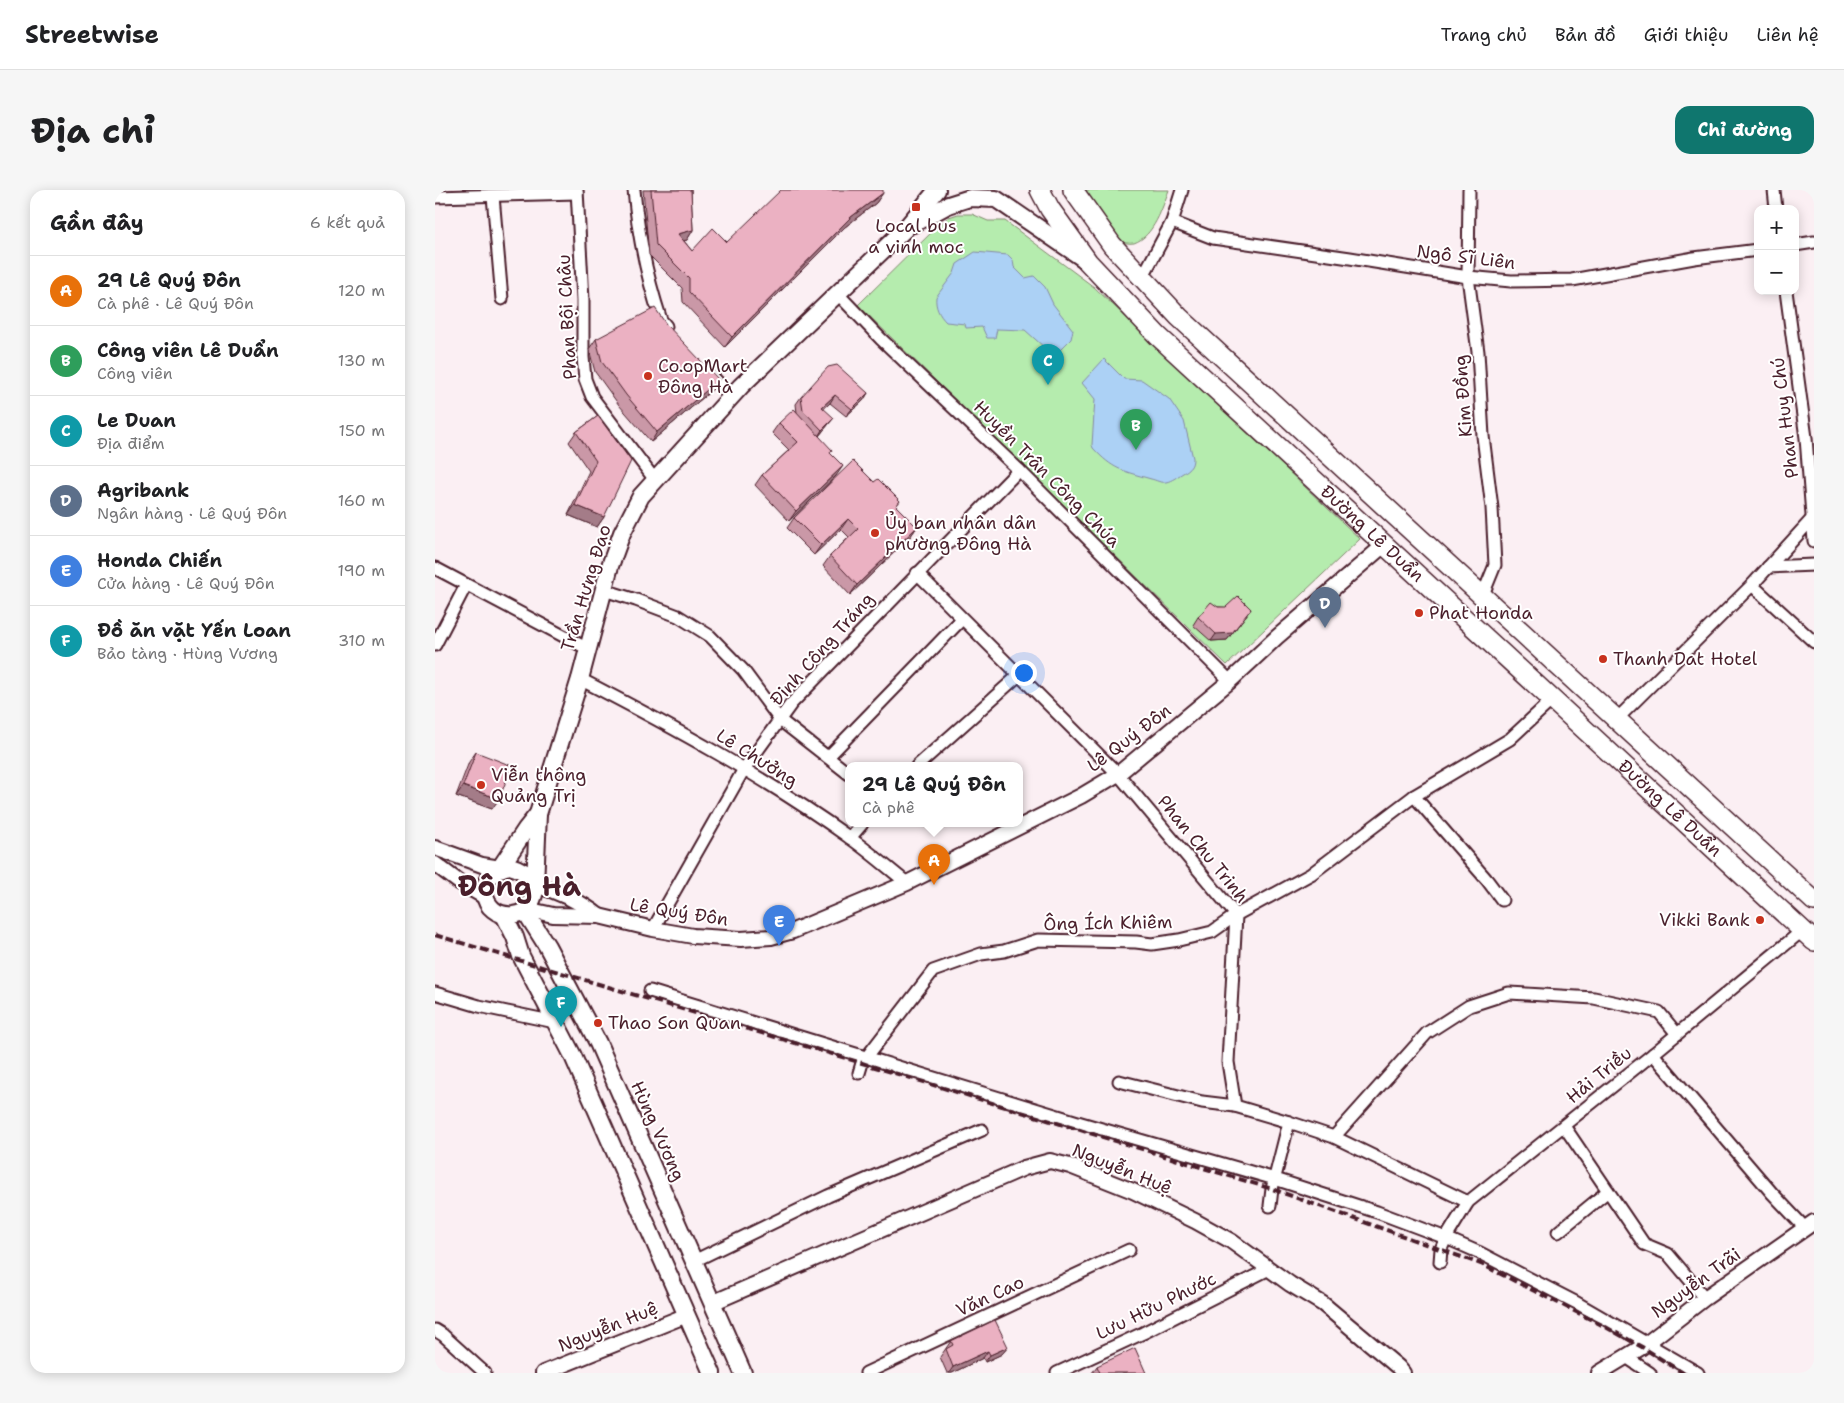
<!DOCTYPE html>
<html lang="vi">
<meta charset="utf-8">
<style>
body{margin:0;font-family:"Shantell Sans",sans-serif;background:#f6f6f6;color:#202124}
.controls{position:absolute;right:15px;top:15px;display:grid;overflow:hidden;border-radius:10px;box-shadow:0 2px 12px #0003}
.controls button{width:45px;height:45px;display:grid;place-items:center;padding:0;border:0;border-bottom:1px solid #e0e0e0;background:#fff;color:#202124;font:25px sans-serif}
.you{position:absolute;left:588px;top:482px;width:18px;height:18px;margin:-12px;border:4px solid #fff;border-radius:50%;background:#1a73e8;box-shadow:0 0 0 8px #1a73e833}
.badge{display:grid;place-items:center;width:32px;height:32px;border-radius:50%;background:#0f766e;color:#fff;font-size:16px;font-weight:700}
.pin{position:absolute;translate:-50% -41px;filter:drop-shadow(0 1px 2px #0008)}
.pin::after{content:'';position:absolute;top:26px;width:18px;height:15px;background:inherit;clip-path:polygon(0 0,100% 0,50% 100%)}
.popup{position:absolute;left:410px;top:572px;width:178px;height:65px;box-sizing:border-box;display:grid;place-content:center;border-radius:10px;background:#fff;filter:drop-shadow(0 1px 4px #0005);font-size:16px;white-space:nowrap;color:#757577}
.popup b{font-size:19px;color:#202124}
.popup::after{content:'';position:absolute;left:50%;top:100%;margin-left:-10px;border:10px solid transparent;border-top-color:#fff}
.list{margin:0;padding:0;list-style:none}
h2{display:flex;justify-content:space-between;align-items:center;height:65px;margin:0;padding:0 20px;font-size:21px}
h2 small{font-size:16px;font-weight:400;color:#757577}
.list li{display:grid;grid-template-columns:32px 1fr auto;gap:15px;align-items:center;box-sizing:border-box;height:70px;padding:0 20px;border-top:1px solid #e0e0e0}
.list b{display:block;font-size:19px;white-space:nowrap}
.list p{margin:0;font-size:16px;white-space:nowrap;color:#757577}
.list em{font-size:16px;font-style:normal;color:#757577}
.map{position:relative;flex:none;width:1379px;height:1183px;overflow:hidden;border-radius:15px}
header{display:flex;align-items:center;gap:30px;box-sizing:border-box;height:70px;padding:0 25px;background:#fff;border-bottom:1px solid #e0e0e0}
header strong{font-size:24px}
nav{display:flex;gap:28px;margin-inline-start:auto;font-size:18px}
.intro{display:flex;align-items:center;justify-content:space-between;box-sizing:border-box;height:120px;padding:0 30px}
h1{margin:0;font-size:35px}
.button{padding:12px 22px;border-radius:15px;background:#0f766e;color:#fff;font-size:18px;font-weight:700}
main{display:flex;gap:30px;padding:0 30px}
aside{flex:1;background:#fff;border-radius:15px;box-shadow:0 2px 12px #0003}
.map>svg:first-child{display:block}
.green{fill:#b5ecae;stroke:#80866c}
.water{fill:#acd1f5;stroke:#858aa4}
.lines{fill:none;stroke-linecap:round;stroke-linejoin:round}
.minor-casing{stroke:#4a1f2b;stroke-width:15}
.tertiary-casing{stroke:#4a1f2b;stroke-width:18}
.secondary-casing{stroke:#4a1f2b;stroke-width:20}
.trunk-casing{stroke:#4a1f2b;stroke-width:22}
.minor{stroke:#fff;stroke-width:11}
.tertiary{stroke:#fff;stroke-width:14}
.secondary{stroke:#fff;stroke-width:16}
.trunk{stroke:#fff;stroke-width:19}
.rail{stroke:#4a1f2b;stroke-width:4;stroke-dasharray:8 4;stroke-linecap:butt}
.wall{fill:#ca98a7;stroke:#4a1f2b}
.shaded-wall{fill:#a47c88;stroke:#4a1f2b}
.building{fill:#ebb1c2;stroke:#4a1f2b}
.poi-dot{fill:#c8321e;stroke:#fff;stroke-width:2}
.labels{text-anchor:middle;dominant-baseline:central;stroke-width:4;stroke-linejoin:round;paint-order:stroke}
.poi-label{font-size:18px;fill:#4a1f2b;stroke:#fff;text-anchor:start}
.street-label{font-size:18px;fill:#4a1f2b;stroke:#fff}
.town-label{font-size:28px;font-weight:bold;fill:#4a1f2b;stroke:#fff}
</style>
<header>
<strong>Streetwise</strong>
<nav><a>Trang chủ</a><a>Bản đồ</a><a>Giới thiệu</a><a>Liên hệ</a></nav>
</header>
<div class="intro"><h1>Địa chỉ</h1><a class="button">Chỉ đường</a></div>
<main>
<aside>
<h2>Gần đây<small>6 kết quả</small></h2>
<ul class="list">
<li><span class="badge" style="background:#e8710a">A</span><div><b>29 Lê Quý Đôn</b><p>Cà phê · Lê Quý Đôn</p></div><em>120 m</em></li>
<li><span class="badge" style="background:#2e9e5b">B</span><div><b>Công viên Lê Duẩn</b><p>Công viên</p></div><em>130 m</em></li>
<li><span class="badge" style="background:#0f9aa8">C</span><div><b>Le Duan</b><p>Địa điểm</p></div><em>150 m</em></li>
<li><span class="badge" style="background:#5c6f8a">D</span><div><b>Agribank</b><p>Ngân hàng · Lê Quý Đôn</p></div><em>160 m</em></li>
<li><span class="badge" style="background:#3f7fe0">E</span><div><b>Honda Chiến</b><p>Cửa hàng · Lê Quý Đôn</p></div><em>190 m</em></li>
<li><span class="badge" style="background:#0f9aa8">F</span><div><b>Đồ ăn vặt Yến Loan</b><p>Bảo tàng · Hùng Vương</p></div><em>310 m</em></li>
</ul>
</aside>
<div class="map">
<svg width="1379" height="1183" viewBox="0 0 1379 1183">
<rect width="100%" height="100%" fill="#fbeff3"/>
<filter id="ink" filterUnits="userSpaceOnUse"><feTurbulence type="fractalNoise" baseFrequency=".02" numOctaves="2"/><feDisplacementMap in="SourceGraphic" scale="10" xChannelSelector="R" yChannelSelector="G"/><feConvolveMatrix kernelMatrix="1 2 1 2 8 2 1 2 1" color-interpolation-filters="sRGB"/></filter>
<g filter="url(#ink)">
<!-- green -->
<g class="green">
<path d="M 645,0 L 734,0 C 727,18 719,46 699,53 C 694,54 687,52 683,52 Z"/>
<path d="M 523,24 L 537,24 L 553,31 L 570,31 L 659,97 L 925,349 L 792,475 L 423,115 L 505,34 L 514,27 Z"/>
</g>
<!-- water -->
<g class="water">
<path d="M 540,62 L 573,65 L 578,70 L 579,77 L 590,88 L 599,86 L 610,97 L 618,114 L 638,140 L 636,149 L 619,166 L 590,140 L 562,139 L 560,148 L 552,148 L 547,137 L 531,138 L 530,134 L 511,132 C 504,125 500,117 501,107 L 519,83 L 522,74 Z"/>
<path d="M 669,169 L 689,189 L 707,190 L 734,209 L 749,231 L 758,268 C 758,276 755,279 748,283 C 743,286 737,291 731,292 C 725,293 721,290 716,289 C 688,281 678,280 658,258 L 657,255 L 660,209 L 647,193 Z"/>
</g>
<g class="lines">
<defs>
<g id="minor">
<path d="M 142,0 L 148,110 L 148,167 L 150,189 L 157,207 L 220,290"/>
<path d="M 199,0 C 203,44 212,88 226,130 L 231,136"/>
<path d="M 1034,0 L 1033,87 L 1043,162 L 1048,246 L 1057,318 L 1060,375 L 1047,407"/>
<path d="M 1339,0 L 1341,19"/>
<path d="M 58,6 L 67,109"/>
<path d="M 0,7 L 142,3"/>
<path d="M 737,32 L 778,48 L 915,68 L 1033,87 L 1076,91 L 1137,90 L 1259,68 L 1323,60"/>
<path d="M 1360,55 L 1379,52"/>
<path d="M 707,88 L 737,32 L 747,0"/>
<path d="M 1351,101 L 1371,248 L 1379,351"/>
<path d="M 402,103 L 446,149 L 584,280 L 795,491"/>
<path d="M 272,181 L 296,206"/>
<path d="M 1333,377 L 1379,375"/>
<path d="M 0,378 L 153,459"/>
<path d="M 482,383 L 683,584 L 801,725 L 793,872 L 800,916 L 854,932 L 899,947 L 1033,1012"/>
<path d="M 1317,395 L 1379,452"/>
<path d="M 169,400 L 201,410 L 243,426 L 275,446 L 308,480 L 345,530 L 414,584"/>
<path d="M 0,455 L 31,395"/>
<path d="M 145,489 C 238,537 330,587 415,648 C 435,662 453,678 472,693"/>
<path d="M 1181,530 L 1317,395 L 1377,329"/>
<path d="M 393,567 L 527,429"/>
<path d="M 482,576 L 584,485"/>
<path d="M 979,606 L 1052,690 L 1067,710"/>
<path d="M 415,648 L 427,634"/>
<path d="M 218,739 L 309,579 L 356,514 L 584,280"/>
<path d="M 215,801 L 646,933 L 840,989 L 942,1022 L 1011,1048 L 1043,1062 L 1142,1113 L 1263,1183"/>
<path d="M 0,803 L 44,816 L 120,832"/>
<path d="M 1218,864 L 1337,1003 L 1370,1038"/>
<path d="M 424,883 L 427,873 L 498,781 L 546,764 L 569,761 L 603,750 L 701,752 L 717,754 L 744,750 L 777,742 L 801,725 L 876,684 L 979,606 L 1075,549 L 1117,510"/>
<path d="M 684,891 L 767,912 L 800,916"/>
<path d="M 1129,936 L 1209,1054 L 1233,1064 L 1270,1108"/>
<path d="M 899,947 L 992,843 L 1034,816 L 1074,803 L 1159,808 L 1224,822 L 1242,844"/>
<path d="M 835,1016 L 837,999 L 854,932"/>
<path d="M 1123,1042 L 1173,1001"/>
<path d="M 259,1071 L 393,1006 L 547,940"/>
<path d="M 1005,1072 L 1006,1059 L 1011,1048 L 1033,1012 L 1218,864 L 1368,740"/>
<path d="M 0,1140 L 8,1145 L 50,1183"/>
<path d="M 1191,1167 L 1215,1183"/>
<path d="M 431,1183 L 694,1060"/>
<path d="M 622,1183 L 708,1143 L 834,1079"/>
</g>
<g id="tertiary">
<path d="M 0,658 L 47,675 L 65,678"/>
<path d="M 0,674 L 24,692 L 50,707"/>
<path d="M 100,695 C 122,701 146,712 164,726"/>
<path d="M 90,721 L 100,721 L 118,725 L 164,726 L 218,739 L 258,746 L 306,749 L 336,747 L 358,741 L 472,693 L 646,606 L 683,584 L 795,491 L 842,447 L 948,356"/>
<path d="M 277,1113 L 589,978 L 615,971 L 635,976 L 698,1001 L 760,1031 L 796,1051 L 855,1094 L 888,1114 L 963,1177 L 968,1183"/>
<path d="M 108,1183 L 252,1125"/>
<path d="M 1164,1183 L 1207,1157 L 1270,1108 L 1379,1032"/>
</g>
<g id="secondary">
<path d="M 478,34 L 513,15 L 535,8 L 561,9 L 649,69"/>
<path d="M 75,676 C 93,681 106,694 96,712 C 93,720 86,724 78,725 C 45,728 37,683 75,676 Z"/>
<path d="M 65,678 L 91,639 L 103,624"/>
<path d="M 100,695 L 103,624 L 145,489 L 175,376 L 187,343 L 206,306 L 306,196 L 470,39 L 502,0"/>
<path d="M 90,721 L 112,756 L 163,853 L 308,1183"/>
<path d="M 69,725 L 80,747 L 86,766 L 137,864 L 277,1183"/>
</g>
<g id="trunk">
<path id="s1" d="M 605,0 L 615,19 L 653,72 L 723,146 L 1379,751"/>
<path d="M 638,0 L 677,55 L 744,127 L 1379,711"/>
</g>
</defs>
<!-- minor casing -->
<use href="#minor" class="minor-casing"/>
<!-- tertiary casing -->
<use href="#tertiary" class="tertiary-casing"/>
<!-- secondary casing -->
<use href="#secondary" class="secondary-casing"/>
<!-- trunk casing -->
<use href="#trunk" class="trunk-casing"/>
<!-- minor -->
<use href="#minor" class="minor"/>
<!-- tertiary -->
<use href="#tertiary" class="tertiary"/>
<!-- secondary -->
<use href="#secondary" class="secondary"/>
<!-- trunk -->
<use href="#trunk" class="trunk"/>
<!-- rail -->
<path class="rail" d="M 0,745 L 427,873 L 837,999 L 1046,1074 L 1167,1135 L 1207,1157 L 1248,1183"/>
</g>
<!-- wall -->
<g class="wall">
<path d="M 208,0 L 256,0 L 258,40 L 252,50 L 249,51 L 257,61 L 292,52 L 448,3 L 441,13 L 410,37 L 290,157 L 248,112 L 247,98 L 214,65 Z"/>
<path d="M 231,134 L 277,200 L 216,252 L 184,215 L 166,190 L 160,182 L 154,159 L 161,149 Z"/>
<path d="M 433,203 L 428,211 L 411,226 L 395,213 L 389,219 L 393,235 L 384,246 L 395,263 L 401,286 L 354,331 L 320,295 L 327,285 L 354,260 L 337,243 L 344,233 L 362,223 L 361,214 L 366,207 Z"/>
<path d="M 163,226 L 169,327 L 162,337 L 133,325 L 154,281 L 134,252 L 141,242 Z"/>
<path d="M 439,292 L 465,311 L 461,316 L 482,337 L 475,347 L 415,405 L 388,376 L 395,366 L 414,347 L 406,339 L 379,365 L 352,338 L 359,328 Z"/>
<path d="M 783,417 L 816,419 L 792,450 L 776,451 L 758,435 L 763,427 Z"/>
<path d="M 41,562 L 57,619 L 21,606 L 34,572 Z"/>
<path d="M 516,1151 L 573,1157 L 567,1164 L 550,1172 L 548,1168 L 517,1183 L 512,1183 L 505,1167 Z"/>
<path d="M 662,1176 L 711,1183 L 657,1183 Z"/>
</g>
<!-- shaded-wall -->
<g class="shaded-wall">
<path d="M 448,3 L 441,13 L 410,37 L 290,157 L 297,147 L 416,27 Z"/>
<path d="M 258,40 L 252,50 L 236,54 L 243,44 Z"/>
<path d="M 284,190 L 277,200 L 216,252 L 222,242 Z"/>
<path d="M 433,203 L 428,211 L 411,226 L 417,219 Z"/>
<path d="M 400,205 L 395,213 L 382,225 L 387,217 Z"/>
<path d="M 399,228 L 393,235 L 382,248 L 387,240 Z"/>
<path d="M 408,276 L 401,286 L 354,331 L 361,321 Z"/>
<path d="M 140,315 L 169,327 L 162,337 L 133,325 Z"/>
<path d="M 413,329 L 406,339 L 379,365 L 386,355 Z"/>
<path d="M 482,337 L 475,347 L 415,405 L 422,395 Z"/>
<path d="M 816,419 L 792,450 L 776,451 L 781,444 Z"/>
<path d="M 28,596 L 64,609 L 57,619 L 21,606 Z"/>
<path d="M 573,1157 L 567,1164 L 550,1172 L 555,1165 Z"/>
<path d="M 553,1161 L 548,1168 L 517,1183 L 514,1183 L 518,1177 Z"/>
</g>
<!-- building -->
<g class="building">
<path d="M 216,0 L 256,0 L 258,40 L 243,44 L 257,61 L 278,38 L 292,52 L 346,0 L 448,0 L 448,3 L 416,27 L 297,147 L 254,102 L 254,88 L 221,55 Z"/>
<path d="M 220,118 L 231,134 L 284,190 L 222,242 L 191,205 L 173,180 L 167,172 L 161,149 Z"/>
<path d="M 402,175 L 433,203 L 417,219 L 400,205 L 387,217 L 399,228 L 387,240 L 368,220 L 366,207 L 393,177 Z"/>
<path d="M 359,219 L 397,260 L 395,263 L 408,276 L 361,321 L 327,285 L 363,252 L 344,233 Z"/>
<path d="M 163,226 L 196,271 L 169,327 L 140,315 L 161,271 L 141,242 Z"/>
<path d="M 418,271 L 439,292 L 443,289 L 465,311 L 461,316 L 482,337 L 422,395 L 395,366 L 423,339 L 413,329 L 386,355 L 359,328 Z"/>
<path d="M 803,406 L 816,419 L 797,443 L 781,444 L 763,427 L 776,412 L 783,417 L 791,417 Z"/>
<path d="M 41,562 L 77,576 L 64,609 L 28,596 Z"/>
<path d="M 560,1130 L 573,1157 L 555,1165 L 553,1161 L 518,1177 L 511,1159 L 518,1155 L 516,1151 Z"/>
<path d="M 700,1158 L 711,1183 L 665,1183 L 662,1176 Z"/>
</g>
</g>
<!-- markers -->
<g class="poi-dot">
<rect x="476" y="12" width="10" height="10" rx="2.5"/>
<circle cx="213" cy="186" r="5"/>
<circle cx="440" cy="343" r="5"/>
<circle cx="984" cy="423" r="5"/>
<circle cx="1168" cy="469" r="5"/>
<circle cx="46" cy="595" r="5"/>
<circle cx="1325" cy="730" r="5"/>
<circle cx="163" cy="833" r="5"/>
</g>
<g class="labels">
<!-- poi labels -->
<g class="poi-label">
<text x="481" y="36" text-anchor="middle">Local bus<tspan x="481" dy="21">a vinh moc</tspan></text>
<text x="223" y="176">Co.opMart<tspan x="223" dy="21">Đông Hà</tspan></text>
<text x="450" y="333">Ủy ban nhân dân<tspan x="450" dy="21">phường Đông Hà</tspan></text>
<text x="994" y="423">Phat Honda</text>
<text x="1178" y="469">Thanh Dat Hotel</text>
<text x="56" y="585">Viễn thông<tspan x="56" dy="21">Quảng Trị</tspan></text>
<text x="1315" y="730" text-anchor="end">Vikki Bank</text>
<text x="173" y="833">Thao Son Quan</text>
</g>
<!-- street labels -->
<g class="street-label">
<text transform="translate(1031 67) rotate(7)">Ngô Sĩ Liên</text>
<text transform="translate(132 127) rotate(-93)">Phan Bội Châu</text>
<text transform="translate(1028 206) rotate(-94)">Kim Đồng</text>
<text transform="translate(1350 228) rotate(-97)">Phan Huy Chú</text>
<text transform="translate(612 284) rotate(45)">Huyền Trân Công Chúa</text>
<text stroke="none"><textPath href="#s1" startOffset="480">Đường Lê Duẩn</textPath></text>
<text transform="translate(151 398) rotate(-73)">Trần Hưng Đạo</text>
<text transform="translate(387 459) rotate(-48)">Đinh Công Tráng</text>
<text transform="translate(694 548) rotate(-37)">Lê Quý Đôn</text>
<text transform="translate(322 568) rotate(32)">Lê Chưởng</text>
<text stroke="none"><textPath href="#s1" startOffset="885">Đường Lê Duẩn</textPath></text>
<text transform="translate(768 659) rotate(51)">Phan Chu Trinh</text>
<text transform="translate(244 722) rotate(9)">Lê Quý Đôn</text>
<text transform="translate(673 733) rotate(-1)">Ông Ích Khiêm</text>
<text transform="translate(1164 885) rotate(-39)">Hải Triều</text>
<text transform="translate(223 941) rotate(66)">Hùng Vương</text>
<text transform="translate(687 979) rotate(22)">Nguyễn Huệ</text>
<text transform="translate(1261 1093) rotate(-36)">Nguyễn Trãi</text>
<text transform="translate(555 1106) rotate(-25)">Văn Cao</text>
<text transform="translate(721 1116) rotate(-26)">Lưu Hữu Phước</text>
<text transform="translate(173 1137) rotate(-22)">Nguyễn Huệ</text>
</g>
<!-- town labels -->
<g class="town-label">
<text x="84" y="696">Đông Hà</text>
</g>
</g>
</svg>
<div class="controls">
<button>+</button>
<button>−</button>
</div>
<div class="you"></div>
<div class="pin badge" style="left:499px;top:695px;background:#e8710a">A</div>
<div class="popup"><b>29 Lê Quý Đôn</b>Cà phê</div>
<div class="pin badge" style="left:701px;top:260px;background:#2e9e5b">B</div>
<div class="pin badge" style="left:613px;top:195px;background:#0f9aa8">C</div>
<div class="pin badge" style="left:890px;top:438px;background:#5c6f8a">D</div>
<div class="pin badge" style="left:344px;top:756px;background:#3f7fe0">E</div>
<div class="pin badge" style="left:126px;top:837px;background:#0f9aa8">F</div>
</div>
</main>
